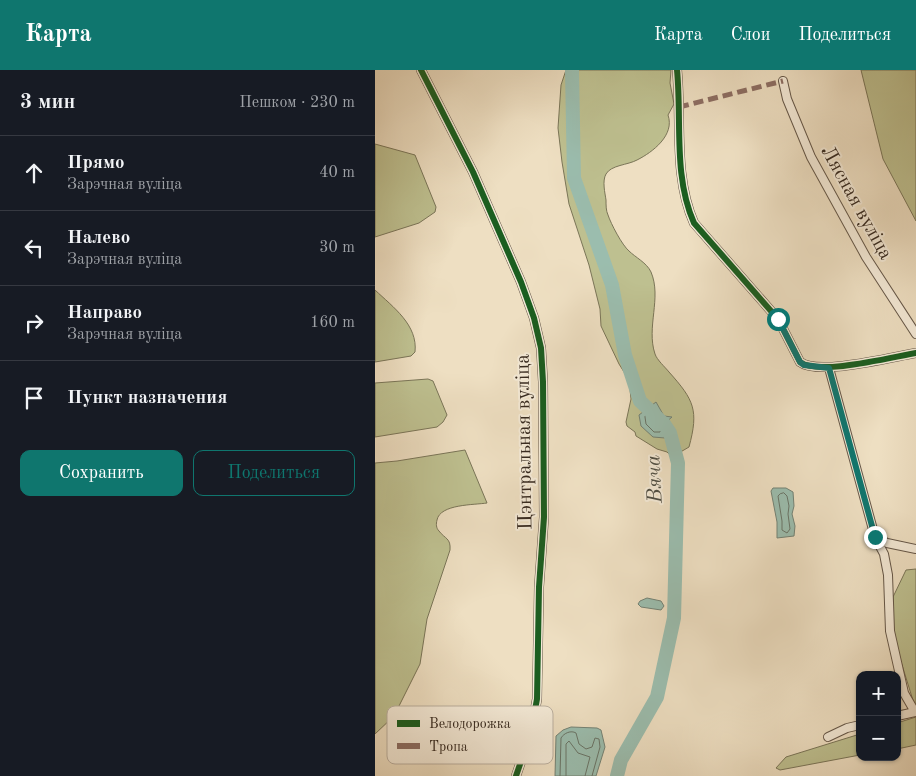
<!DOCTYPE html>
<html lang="ru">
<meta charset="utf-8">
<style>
body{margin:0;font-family:"Old Standard TT",serif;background:#242831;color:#f1f3f6}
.controls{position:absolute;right:15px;bottom:15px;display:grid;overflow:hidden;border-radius:10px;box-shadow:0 1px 4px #0004}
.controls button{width:45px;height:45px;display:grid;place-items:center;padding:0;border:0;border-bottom:1px solid #363941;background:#171b24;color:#f1f3f6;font:25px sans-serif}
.stop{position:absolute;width:15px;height:15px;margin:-11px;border:4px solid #0f766e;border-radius:50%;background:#fff}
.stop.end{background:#0f766e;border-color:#fff;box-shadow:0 1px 5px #0008}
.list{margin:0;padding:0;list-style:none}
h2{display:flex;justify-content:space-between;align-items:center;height:65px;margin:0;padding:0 20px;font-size:21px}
h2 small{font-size:16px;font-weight:400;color:#9ea1a6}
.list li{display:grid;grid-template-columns:32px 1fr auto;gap:15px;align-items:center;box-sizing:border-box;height:75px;padding:0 20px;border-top:1px solid #363941}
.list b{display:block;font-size:19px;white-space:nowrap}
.list p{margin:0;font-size:16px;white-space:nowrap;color:#9ea1a6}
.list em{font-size:16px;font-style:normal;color:#9ea1a6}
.actions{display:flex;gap:10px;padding:15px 20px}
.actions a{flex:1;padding:11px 0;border:1px solid #0f766e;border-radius:10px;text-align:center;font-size:18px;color:#0f766e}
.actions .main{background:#0f766e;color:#fff}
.icon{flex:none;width:28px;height:28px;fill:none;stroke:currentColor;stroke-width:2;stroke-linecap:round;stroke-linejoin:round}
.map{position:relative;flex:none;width:541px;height:706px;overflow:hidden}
header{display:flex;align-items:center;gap:30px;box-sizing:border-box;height:70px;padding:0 25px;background:#0f766e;color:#fff}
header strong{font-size:24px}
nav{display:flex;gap:28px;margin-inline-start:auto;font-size:18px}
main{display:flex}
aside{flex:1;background:#171b24}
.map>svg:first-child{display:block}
.green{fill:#bec090;stroke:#7a7558}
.water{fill:#9bbdae;stroke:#738275}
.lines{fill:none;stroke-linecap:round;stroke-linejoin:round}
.shore{stroke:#697467;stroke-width:1}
.river{stroke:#9bbdae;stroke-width:14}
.street-casing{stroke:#655748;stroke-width:10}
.street{stroke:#f4ead7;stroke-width:8}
.quiet{stroke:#8d6e63;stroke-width:5;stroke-dasharray:10 5;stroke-linecap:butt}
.cycleway-casing{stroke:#f4ead7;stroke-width:9}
.cycleway{stroke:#1b5e20;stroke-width:6}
.route{stroke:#0f766e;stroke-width:6}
.labels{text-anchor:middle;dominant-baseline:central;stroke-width:4;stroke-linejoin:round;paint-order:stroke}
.street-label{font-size:20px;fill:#372a20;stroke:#f4ead7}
.water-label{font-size:21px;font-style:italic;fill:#504f44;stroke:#f4ead7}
.key{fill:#f4ead7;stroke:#bbb0a0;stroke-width:1}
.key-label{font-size:14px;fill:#372a20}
</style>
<header>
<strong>Карта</strong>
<nav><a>Карта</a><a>Слои</a><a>Поделиться</a></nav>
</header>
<main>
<aside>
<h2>3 мин<small>Пешком · 230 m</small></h2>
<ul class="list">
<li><svg class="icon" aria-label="ahead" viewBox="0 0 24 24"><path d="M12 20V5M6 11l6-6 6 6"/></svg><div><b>Прямо</b><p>Зарэчная вуліца</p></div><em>40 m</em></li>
<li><svg class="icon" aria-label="left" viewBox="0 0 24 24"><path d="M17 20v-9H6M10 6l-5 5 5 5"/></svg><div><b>Налево</b><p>Зарэчная вуліца</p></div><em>30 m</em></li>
<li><svg class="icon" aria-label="right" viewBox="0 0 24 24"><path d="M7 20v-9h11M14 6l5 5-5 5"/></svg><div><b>Направо</b><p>Зарэчная вуліца</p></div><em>160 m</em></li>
<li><svg class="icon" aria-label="arrive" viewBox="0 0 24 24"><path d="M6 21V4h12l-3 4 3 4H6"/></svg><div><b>Пункт назначения</b></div></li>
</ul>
<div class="actions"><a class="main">Сохранить</a><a>Поделиться</a></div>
</aside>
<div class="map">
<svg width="541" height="706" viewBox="0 0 541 706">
<rect width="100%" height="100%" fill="#eedfc2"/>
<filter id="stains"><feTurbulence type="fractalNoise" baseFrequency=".004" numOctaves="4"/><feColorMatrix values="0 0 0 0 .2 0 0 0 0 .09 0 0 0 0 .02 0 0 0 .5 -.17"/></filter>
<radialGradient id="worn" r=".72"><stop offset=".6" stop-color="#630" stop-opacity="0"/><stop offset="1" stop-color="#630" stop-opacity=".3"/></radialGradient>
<!-- green -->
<g class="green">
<path d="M 191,0 L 296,0 L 295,13 L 299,34 L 293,45 C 300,65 278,82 262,90 C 253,95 236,95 231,104 C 227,111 230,123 231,130 C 231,135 231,141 233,145 C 236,154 247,175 254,181 C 260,187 272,193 276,202 C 287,228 271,257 280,284 C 282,290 290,297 294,302 C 319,330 324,340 314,377 L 297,387 L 292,382 L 282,379 L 261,366 L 260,362 L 252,356 L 251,352 L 256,329 L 254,310 L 244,294 L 226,256 L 225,239 L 214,195 L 194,134 L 187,92 L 183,58 L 186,15 Z"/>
<path d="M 486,0 L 541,0 L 541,151 L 508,89 Z"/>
<path d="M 0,74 L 40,85 L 61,137 L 60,142 L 44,153 L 0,167 Z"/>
<path d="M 0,220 C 18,237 43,255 40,282 L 36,286 L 0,292 Z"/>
<path d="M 53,309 L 58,311 L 72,345 L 68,352 L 62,357 L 0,367 L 0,313 Z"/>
<path d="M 90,380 L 112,433 C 99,435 65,434 62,450 C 61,454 61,458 64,461 C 70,469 76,468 75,480 L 52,549 L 45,594 L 19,646 L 0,664 L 0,393 L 22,391 Z"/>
<path d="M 541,499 L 541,640 L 518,566 L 518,527 L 531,500 Z"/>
<path d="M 541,647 L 541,675 L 522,679 L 522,653 Z"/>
<path d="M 485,664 L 485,685 L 405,700 L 401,698 L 411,687 Z"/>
</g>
<!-- water -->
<g class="water">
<path d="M 281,332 L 289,346 L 297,347 L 289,354 L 295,363 L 290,368 L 278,367 L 266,356 L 264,345 Z"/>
<path d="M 398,418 L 411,418 L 418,422 L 419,436 L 417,444 L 420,456 L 419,466 L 402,468 L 402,452 L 396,421 Z"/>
<path d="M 272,528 L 286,531 L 289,536 L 286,540 L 266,537 L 263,534 L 265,531 Z"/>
<path d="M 196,657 L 222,658 L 226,660 L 230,677 L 221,706 L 180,706 L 181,666 L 188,660 Z"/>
</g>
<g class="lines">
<!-- shore -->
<g class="shore">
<path d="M 277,340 L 280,341 L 285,349 L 284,355 L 286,360 L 285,362 L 279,362 L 271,354 L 270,347 Z"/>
<path d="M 409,423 L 412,426 L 414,436 L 413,444 L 415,459 L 412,463 L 407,460 L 407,451 L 403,426 L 405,424 Z"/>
<path d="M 185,706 L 186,668 C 189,663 196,660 201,663 L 204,674 L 211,679 L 217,677 L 220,668 L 224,669 L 225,677 L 217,706"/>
<path d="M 191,706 L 191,674 L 194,671 L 203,683 L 215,687 L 210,706"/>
</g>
<!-- river -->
<path class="river" d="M 197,0 L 199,108 L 237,215 L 250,285 L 265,331 L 289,354 L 295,363 L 303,393 L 299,548 L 282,627 L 246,690 L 242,706"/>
<defs>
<g id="street">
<path d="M 46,0 L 98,102 L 146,212 L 159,248 L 166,278 L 168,312 L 169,447 L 164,517 L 162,629 L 156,662 L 141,706"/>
<path d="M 302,0 C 307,50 298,106 319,153 L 403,249 L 425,292 C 443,306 517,287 541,283"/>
<path d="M 408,11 L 412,29 L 436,87 L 491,187 L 541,264"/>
<path d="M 454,298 L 500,467 L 509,484 L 513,505 L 515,561 L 529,623 L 540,642 L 522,646"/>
<path d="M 500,467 L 512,473 L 541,479"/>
<path d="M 453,667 L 472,658 L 485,655"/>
</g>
</defs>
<!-- street casing -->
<use href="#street" class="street-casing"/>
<!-- street -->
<use href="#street" class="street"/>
<!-- quiet -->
<path class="quiet" d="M 304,37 L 408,11"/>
<defs>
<g id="cycleway">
<path d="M 46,0 L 98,102 L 146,212 L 159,248 L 166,278 L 168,312 L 169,447 L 164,517 L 162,629 L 156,662 L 141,706"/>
<path d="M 302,0 C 307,50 298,106 319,153 L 403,249 L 425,292 C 443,306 517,287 541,283"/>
</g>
</defs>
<!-- cycleway casing -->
<use href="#cycleway" class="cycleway-casing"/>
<!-- cycleway -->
<use href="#cycleway" class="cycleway"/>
</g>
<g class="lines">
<!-- route -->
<path class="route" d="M 403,249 L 425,292 L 429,295 L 454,298 L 500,467"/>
</g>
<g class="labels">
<!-- street labels -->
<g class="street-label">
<text transform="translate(481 133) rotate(61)">Лясная вуліца</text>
<text transform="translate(150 372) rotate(-91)">Цэнтральная вуліца</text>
</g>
<!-- water labels -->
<g class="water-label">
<text transform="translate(280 409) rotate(-93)">Вяча</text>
</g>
</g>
<!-- legend -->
<rect x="12" y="636" width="166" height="58" rx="8" class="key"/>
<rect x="22" y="650" width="23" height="7" fill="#1b5e20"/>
<rect x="22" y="673" width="23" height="6" fill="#8d6e63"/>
<g class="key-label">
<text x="54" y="658">Велодорожка</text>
<text x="54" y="681">Тропа</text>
</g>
<rect width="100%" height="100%" filter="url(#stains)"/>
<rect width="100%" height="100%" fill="url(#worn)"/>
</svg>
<div class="controls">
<button>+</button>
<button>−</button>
</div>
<div class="stop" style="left:403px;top:249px"></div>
<div class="stop end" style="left:500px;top:467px"></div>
</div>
</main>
